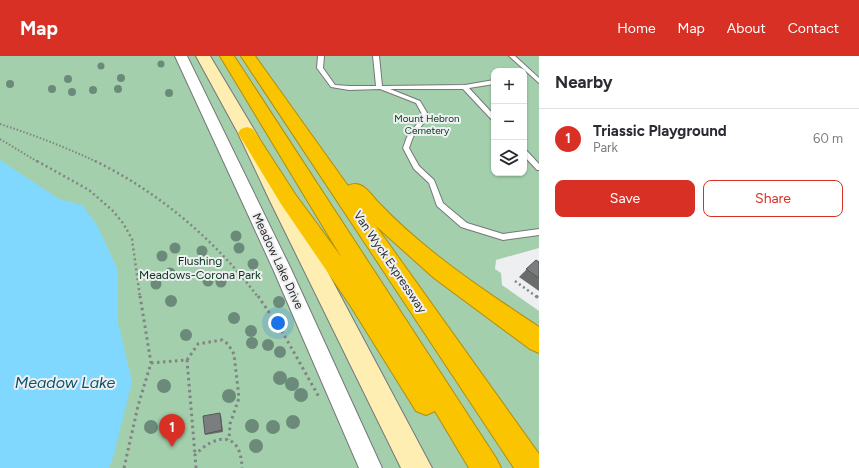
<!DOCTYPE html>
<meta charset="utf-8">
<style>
body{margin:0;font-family:Figtree,sans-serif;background:#f2f2f3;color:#2b2b33}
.controls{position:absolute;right:12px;top:12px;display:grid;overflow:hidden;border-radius:8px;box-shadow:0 1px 3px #0004}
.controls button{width:36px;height:36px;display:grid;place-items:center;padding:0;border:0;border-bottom:1px solid #e1e1e2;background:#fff;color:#2b2b33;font:20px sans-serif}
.you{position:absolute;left:278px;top:267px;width:14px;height:14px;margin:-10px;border:3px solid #fff;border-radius:50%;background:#1a73e8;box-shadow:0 0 0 6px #1a73e833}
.badge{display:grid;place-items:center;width:26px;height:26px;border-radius:50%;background:#d93025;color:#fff;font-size:13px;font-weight:700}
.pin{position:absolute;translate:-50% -33px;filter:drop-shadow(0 1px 2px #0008)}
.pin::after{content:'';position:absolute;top:21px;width:14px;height:12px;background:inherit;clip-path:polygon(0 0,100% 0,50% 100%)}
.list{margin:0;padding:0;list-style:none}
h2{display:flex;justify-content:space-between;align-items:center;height:52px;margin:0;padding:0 16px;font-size:17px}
h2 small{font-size:13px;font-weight:400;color:#7c7c81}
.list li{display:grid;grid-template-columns:26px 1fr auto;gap:12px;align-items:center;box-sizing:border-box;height:60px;padding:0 16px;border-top:1px solid #e1e1e2}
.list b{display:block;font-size:15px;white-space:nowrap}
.list p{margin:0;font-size:13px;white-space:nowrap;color:#7c7c81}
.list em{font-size:13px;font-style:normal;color:#7c7c81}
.actions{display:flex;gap:8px;padding:12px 16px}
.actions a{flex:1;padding:9px 0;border:1px solid #d93025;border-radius:8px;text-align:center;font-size:14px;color:#d93025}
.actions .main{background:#d93025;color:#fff}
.icon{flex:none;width:22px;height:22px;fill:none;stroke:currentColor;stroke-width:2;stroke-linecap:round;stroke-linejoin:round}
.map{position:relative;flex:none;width:539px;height:412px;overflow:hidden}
header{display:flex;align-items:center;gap:24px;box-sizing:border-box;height:56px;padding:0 20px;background:#d93025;color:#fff}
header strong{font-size:19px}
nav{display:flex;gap:22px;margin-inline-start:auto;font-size:14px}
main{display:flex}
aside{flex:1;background:#fff}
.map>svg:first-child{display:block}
.green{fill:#a3cfad;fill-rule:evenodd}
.water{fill:#81d8fe}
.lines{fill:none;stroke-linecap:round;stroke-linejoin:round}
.lane-casing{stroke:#767778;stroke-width:2}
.street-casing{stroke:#767778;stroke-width:2}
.secondary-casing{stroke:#767778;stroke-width:2}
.highway-casing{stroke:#b08e0e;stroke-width:2}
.path-far2{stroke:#828383;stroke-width:2;stroke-dasharray:1.5 2;stroke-linecap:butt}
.path-far1{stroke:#828383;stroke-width:2.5;stroke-dasharray:2 3;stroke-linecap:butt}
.path{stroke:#828383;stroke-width:3;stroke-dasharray:2.5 3.5;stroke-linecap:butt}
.lane{fill:#fff;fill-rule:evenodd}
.street{fill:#fff;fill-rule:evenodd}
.secondary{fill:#feeeb2;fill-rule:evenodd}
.highway{fill:#fac500;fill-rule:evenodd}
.tree{fill:#6c8a79}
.wall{fill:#6a6c6c}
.building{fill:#7b7d7e;stroke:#565858}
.labels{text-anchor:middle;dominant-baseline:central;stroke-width:4;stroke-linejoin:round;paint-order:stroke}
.far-park-label{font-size:10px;fill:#013717;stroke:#eeeff1}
.park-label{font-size:12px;fill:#013717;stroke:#eeeff1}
.street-label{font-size:12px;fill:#282929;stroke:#eeeff1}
.near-water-label{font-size:16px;font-style:italic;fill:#09536d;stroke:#eeeff1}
</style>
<header>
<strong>Map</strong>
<nav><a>Home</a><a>Map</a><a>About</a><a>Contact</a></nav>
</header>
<main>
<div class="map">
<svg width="539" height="412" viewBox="0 0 539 412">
<rect width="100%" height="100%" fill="#eeeff1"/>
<!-- green -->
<path class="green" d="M 0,0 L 539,0 L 539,192 L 496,204 L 495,213 L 501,217 L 502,229 L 539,255 L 539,412 L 0,412 ZM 494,15 L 524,15 L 524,117 L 494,117 Z"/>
<!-- water -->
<path class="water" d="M 0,104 L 59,143 L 82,149 L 97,169 L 118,214 L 118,266 L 132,326 L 113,402 L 109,412 L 0,412 Z"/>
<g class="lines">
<defs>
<g id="lane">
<path d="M 318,0 L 324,0 L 323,12 L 335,29 L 349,30 L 376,30 L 373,0 L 379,0 L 382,30 L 465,29 L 494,24 L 494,28 L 469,32 L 494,59 L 494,65 L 492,64 L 463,33 L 390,33 L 420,45 L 429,60 L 413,81 L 409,92 L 419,110 L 434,124 L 443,147 L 467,167 L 503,178 L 539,173 L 539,179 L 503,184 L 461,171 L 437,150 L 429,127 L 414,113 L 403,92 L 407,81 L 423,60 L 416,47 L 380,33 L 349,34 L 331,31 L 317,12 Z"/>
<path d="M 509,0 L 515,0 L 539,22 L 539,27 Z"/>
<path d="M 524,94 L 526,94 L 539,108 L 539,114 L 537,114 L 524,100 Z"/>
</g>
<path id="street" d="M 175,0 L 187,0 L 291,213 L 382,412 L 359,412 L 273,213 Z"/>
<path id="secondary" d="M 196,0 L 210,0 L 256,77 L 290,145 L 432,412 L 401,412 L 270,145 L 238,77 Z"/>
<g id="highway">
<path d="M 220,0 L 234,0 L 496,402 L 501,412 L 469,412 L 435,355 L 426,359 L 416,355 L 350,249 L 281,148 L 238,77 L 241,73 L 247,71 L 253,73 L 295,138 L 342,202 Z"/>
<path d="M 241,0 L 255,0 L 348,130 C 361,123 369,136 377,145 C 424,195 482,233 539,271 L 539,297 L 530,293 L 434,222 L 376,170 L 539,398 L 539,412 L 514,412 Z"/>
</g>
</defs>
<!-- lane casing -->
<use href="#lane" class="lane-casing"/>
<!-- street casing -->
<use href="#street" class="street-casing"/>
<!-- secondary casing -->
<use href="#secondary" class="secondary-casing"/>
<!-- highway casing -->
<use href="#highway" class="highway-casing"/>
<!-- path-far2 -->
<g class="path-far2">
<path d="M 0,68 C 34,79 65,91 97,106"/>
<path d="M 0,83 L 38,106"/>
</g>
<!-- path-far1 -->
<g class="path-far1">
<path d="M 37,105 L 89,134 L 112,154 L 123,167 L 132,183 L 140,241"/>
<path d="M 95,105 C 159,136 216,185 258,241"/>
<path d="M 515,225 L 537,241"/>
</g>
<!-- path -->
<g class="path">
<path d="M 258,240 L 283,277 L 319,341"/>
<path d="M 536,240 L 539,242"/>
<path d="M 187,304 L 198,288 L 222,284 L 228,288 L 234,298 L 239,342 L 230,368 L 229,384"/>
<path d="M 151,307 L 187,304 L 195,399"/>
<path d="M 124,412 L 138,350 L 151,307 L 140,240"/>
<path d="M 196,412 L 195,399 C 216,377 241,375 242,412"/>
</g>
<!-- lane -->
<use href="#lane" class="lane"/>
<!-- street -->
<use href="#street" class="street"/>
<!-- secondary -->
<use href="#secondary" class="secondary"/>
<!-- highway -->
<use href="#highway" class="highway"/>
</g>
<!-- trees -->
<g class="tree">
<circle cx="161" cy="8" r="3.5"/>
<circle cx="101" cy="10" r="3.5"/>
<circle cx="121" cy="22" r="4"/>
<circle cx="68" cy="23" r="4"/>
<circle cx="10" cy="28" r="4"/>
<circle cx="52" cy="33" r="4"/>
<circle cx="118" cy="33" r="4"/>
<circle cx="93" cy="34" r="4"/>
<circle cx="72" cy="36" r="4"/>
<circle cx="169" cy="37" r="4"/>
<circle cx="236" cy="180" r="5.5"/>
<circle cx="175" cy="192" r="5.5"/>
<circle cx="239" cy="192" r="5.5"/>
<circle cx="202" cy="195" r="5.5"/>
<circle cx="162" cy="200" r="5.5"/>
<circle cx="253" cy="208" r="5.5"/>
<circle cx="170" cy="217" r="5.5"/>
<circle cx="256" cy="219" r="5.5"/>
<circle cx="208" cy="225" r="5.5"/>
<circle cx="221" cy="226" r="5.5"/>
<circle cx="156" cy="228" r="5.5"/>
<circle cx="171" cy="245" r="6"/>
<circle cx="279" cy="246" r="6"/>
<circle cx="234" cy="262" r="6"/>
<circle cx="251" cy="275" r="6"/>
<circle cx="186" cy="279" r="6"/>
<circle cx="252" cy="287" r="6"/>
<circle cx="268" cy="289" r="6"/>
<circle cx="280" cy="296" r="6"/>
<circle cx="280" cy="322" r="7"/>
<circle cx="292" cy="328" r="7"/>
<circle cx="164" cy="330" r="7"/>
<circle cx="301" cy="339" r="7"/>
<circle cx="229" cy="340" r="7"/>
<circle cx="293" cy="366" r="7"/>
<circle cx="252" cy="370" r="7"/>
<circle cx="151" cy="371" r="7"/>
<circle cx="273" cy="371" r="7"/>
<circle cx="256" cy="390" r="7"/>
</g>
<!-- wall -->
<g class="wall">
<path d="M 536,204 L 539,206 L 539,235 L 519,221 Z"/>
<path d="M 221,359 L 223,376 L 205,379 L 205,378 Z"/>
</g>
<!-- building -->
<g class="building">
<path d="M 536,204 L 539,206 L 539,222 L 526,213 Z"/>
<path d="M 220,357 L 222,374 L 205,378 L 203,360 Z"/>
</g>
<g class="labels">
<!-- far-park labels -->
<g class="far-park-label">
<text x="427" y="62">Mount Hebron<tspan x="427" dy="12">Cemetery</tspan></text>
</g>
<!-- park labels -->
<g class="park-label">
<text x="200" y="205">Flushing<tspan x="200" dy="14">Meadows-Corona Park</tspan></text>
</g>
<!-- street labels -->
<g class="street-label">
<text transform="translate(278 205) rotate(65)">Meadow Lake Drive</text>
<text transform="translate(390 206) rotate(56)">Van Wyck Expressway</text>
</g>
<!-- near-water labels -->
<g class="near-water-label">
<text x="65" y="326">Meadow Lake</text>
</g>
</g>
</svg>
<div class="controls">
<button>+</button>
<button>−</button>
<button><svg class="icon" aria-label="layers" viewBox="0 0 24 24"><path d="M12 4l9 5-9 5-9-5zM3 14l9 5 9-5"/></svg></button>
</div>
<div class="you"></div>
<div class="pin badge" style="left:172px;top:391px">1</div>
</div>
<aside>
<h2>Nearby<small></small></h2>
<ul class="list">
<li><span class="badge">1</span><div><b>Triassic Playground</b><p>Park</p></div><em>60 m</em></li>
</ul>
<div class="actions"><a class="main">Save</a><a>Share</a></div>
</aside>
</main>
